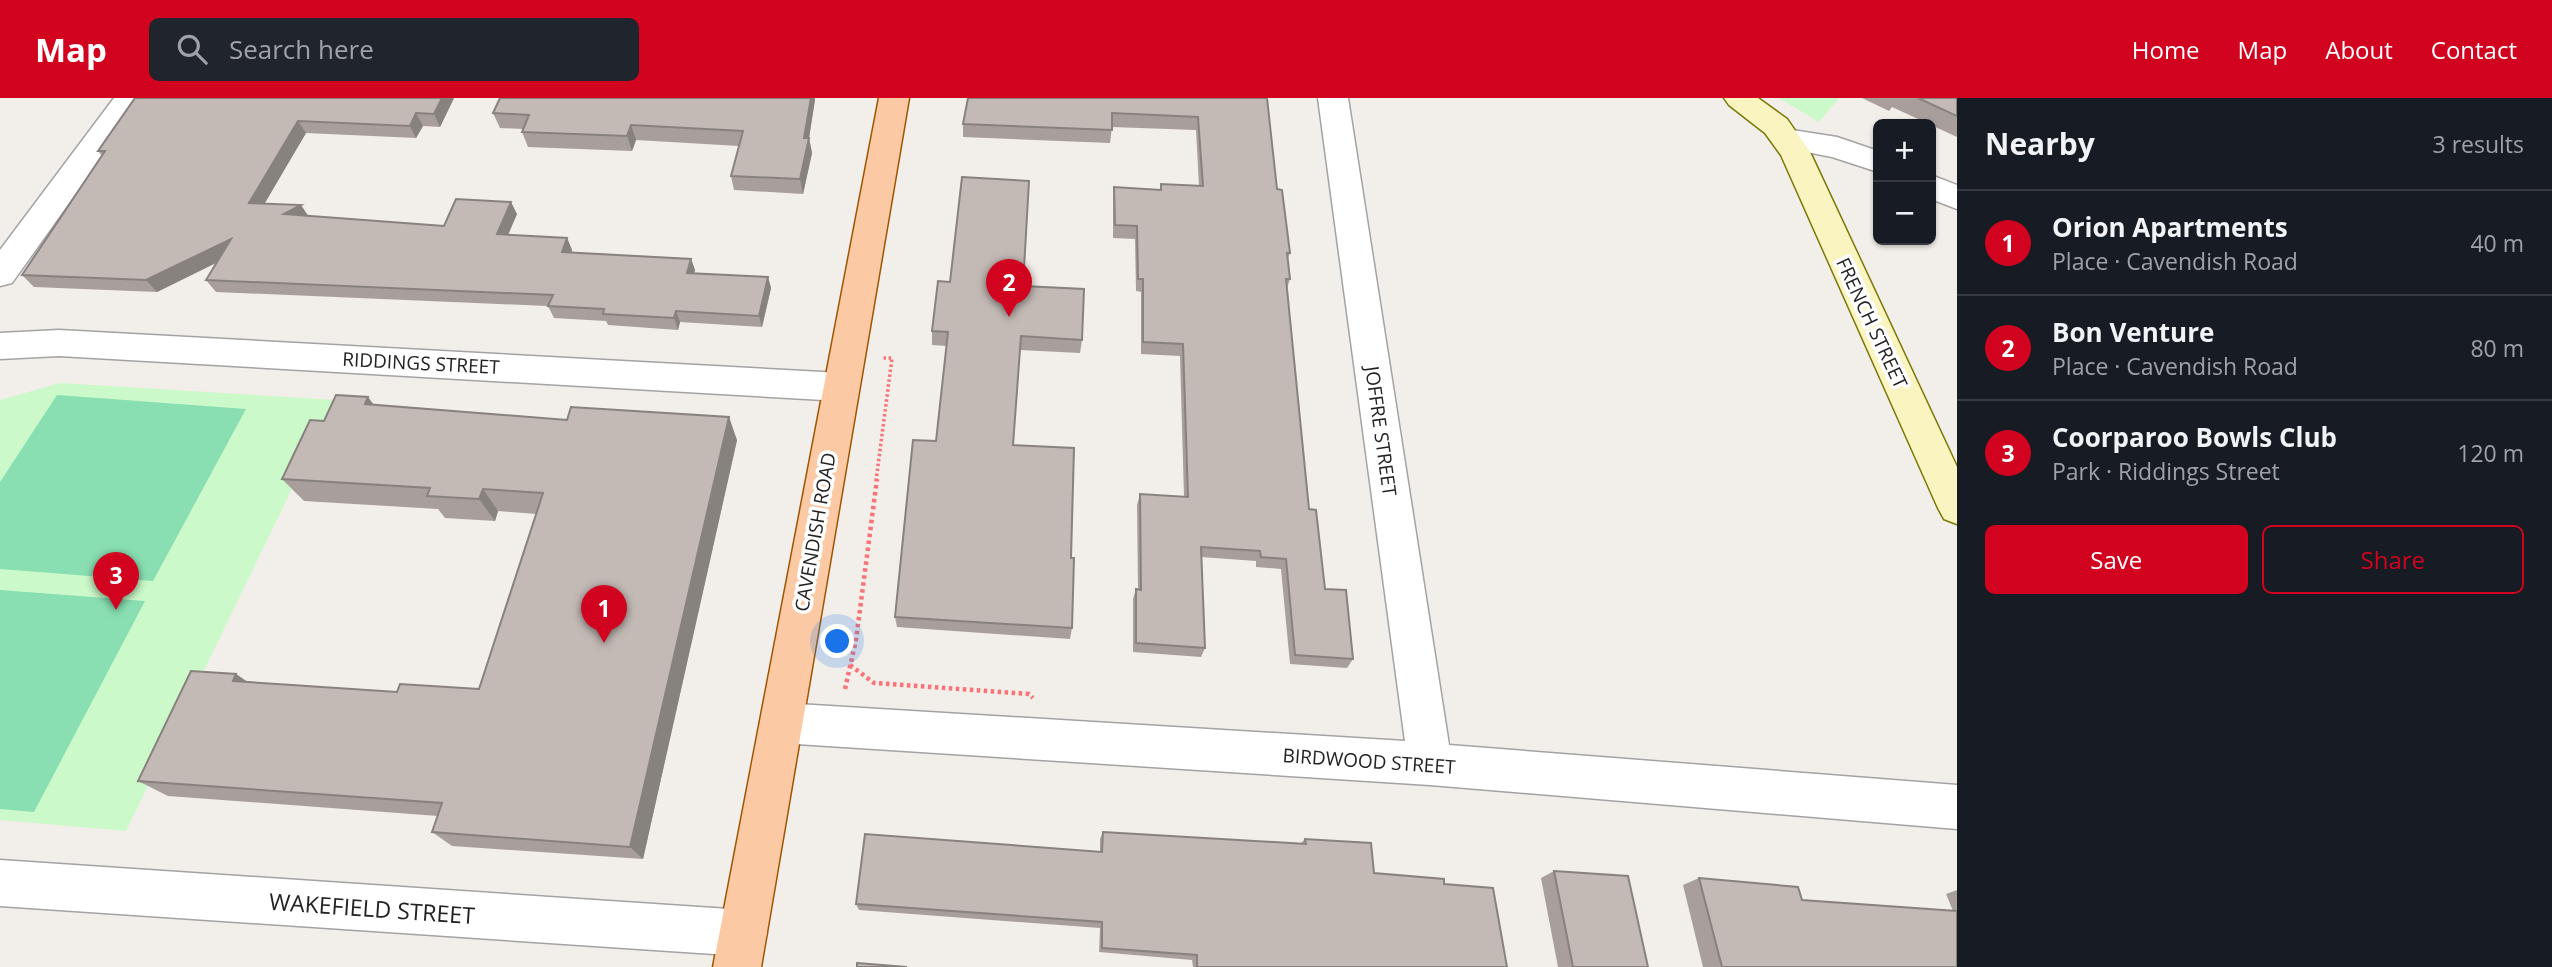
<!DOCTYPE html>
<meta charset="utf-8">
<style>
body{margin:0;font-family:"Open Sans",sans-serif;background:#20242c;color:#f1f3f6}
.controls{position:absolute;right:21px;top:21px;display:grid;overflow:hidden;border-radius:10px;box-shadow:0 2px 5px #0004}
.controls button{width:63px;height:63px;display:grid;place-items:center;padding:0;border:0;border-bottom:2px solid #363941;background:#171b24;color:#f1f3f6;font:35px sans-serif}
.you{position:absolute;left:838px;top:544px;width:24px;height:24px;margin:-18px;border:5px solid #fff;border-radius:50%;background:#1a73e8;box-shadow:0 0 0 10px #1a73e833}
.badge{display:grid;place-items:center;width:46px;height:46px;border-radius:50%;background:#d1031f;color:#fff;font-size:23px;font-weight:700}
.pin{position:absolute;translate:-50% -58px;filter:drop-shadow(0 2px 4px #0008)}
.pin::after{content:'';position:absolute;top:37px;width:24px;height:21px;background:inherit;clip-path:polygon(0 0,100% 0,50% 100%)}
.list{margin:0;padding:0;list-style:none}
h2{display:flex;justify-content:space-between;align-items:center;height:91px;margin:0;padding:0 28px;font-size:30px}
h2 small{font-size:23px;font-weight:400;color:#9ea1a6}
.list li{display:grid;grid-template-columns:46px 1fr auto;gap:21px;align-items:center;box-sizing:border-box;height:105px;padding:0 28px;border-top:2px solid #363941}
.list b{display:block;font-size:26px;white-space:nowrap}
.list p{margin:0;font-size:23px;white-space:nowrap;color:#9ea1a6}
.list em{font-size:23px;font-style:normal;color:#9ea1a6}
.actions{display:flex;gap:14px;padding:21px 28px}
.actions a{flex:1;padding:16px 0;border:2px solid #d1031f;border-radius:10px;text-align:center;font-size:24px;color:#d1031f}
.actions .main{background:#d1031f;color:#fff}
.icon{flex:none;width:38px;height:38px;fill:none;stroke:currentColor;stroke-width:2;stroke-linecap:round;stroke-linejoin:round}
.map{position:relative;flex:none;width:1957px;height:869px;overflow:hidden}
header{display:flex;align-items:center;gap:42px;box-sizing:border-box;height:98px;padding:0 35px;background:#d1031f;color:#fff}
header strong{font-size:33px}
nav{display:flex;gap:38px;margin-inline-start:auto;font-size:24px}
.search{width:490px;height:63px;background:#20242c;display:flex;align-items:center;gap:18px;box-sizing:border-box;padding:0 24px;border-radius:10px;color:#9ea1a6;font-size:26px}
main{display:flex}
aside{flex:1;background:#171b24}
.map>svg:first-child{display:block}
.park{fill:#cbf9c9}
.pitch{fill:#89dfb2}
.lines{fill:none;stroke-linecap:round;stroke-linejoin:round}
.street-casing{stroke:#a3a3a3;stroke-width:3}
.secondary-casing{stroke:#7b7807;stroke-width:3}
.primary-casing{stroke:#9e5502;stroke-width:3}
.path-far1{stroke:#f87478;stroke-width:3.5;stroke-dasharray:2.5 2.5;stroke-linecap:butt}
.path{stroke:#f87478;stroke-width:4.5;stroke-dasharray:3.5 3.5;stroke-linecap:butt}
.street{fill:#fff;fill-rule:evenodd}
.secondary{fill:#f9f4c0;fill-rule:evenodd}
.primary{fill:#fbcaa5;fill-rule:evenodd}
.wall{fill:#a89f9c}
.shaded-wall{fill:#88827f}
.building{fill:#c3b9b5;stroke:#88827f;stroke-width:2}
.labels{text-anchor:middle;dominant-baseline:central;stroke-width:7;stroke-linejoin:round;paint-order:stroke}
.street-label{font-size:19px;fill:#222;stroke:#fff}
.near-street-label{font-size:23px;fill:#222;stroke:#fff}
</style>
<header>
<strong>Map</strong>
<div class="search"><svg class="icon" aria-label="search" viewBox="0 0 24 24"><circle cx="10" cy="10" r="6"/><path d="M15 15l6 6"/></svg>Search here</div>
<nav><a>Home</a><a>Map</a><a>About</a><a>Contact</a></nav>
</header>
<main>
<div class="map">
<svg width="1957" height="869" viewBox="0 0 1957 869">
<rect width="100%" height="100%" fill="#f2eee9"/>
<!-- park -->
<g class="park">
<path d="M 1779,0 L 1839,0 L 1819,24 Z"/>
<path d="M 60,285 L 335,302 L 126,733 L 0,722 L 0,302 Z"/>
</g>
<!-- pitch -->
<g class="pitch">
<path d="M 57,297 L 246,311 L 153,483 L 0,471 L 0,384 Z"/>
<path d="M 0,492 L 145,503 L 34,714 L 0,711 Z"/>
</g>
<g class="lines">
<defs>
<g id="street">
<path d="M 114,0 L 144,0 L 12,185 L 0,188 L 0,152 Z"/>
<path d="M 1318,0 L 1348,0 L 1449,647 L 1957,687 L 1957,731 L 1430,687 L 781,645 L 766,639 L 760,625 L 766,611 L 781,605 L 1405,643 Z"/>
<path d="M 1786,31 L 1837,39 L 1878,53 L 1878,74 L 1832,59 L 1775,48 L 1771,41 L 1775,34 Z"/>
<path d="M 1931,77 L 1957,87 L 1957,111 L 1931,101 Z"/>
<path d="M 59,232 L 841,275 L 854,279 L 859,289 L 854,299 L 841,303 L 59,258 L 0,261 L 0,235 Z"/>
<path d="M 0,762 L 744,812 L 761,818 L 767,835 L 761,852 L 744,858 L 0,808 Z"/>
</g>
<path id="secondary" d="M 1724,0 L 1758,0 L 1787,21 L 1810,54 L 1957,369 L 1957,426 L 1944,421 L 1938,410 L 1781,57 L 1765,35 L 1729,7 Z"/>
<path id="primary" d="M 879,0 L 909,0 L 761,869 L 713,869 Z"/>
</defs>
<!-- street casing -->
<use href="#street" class="street-casing"/>
<!-- secondary casing -->
<use href="#secondary" class="secondary-casing"/>
<!-- primary casing -->
<use href="#primary" class="primary-casing"/>
<!-- path-far1 -->
<path class="path-far1" d="M 876,383 L 892,260 L 882,260"/>
<!-- path -->
<g class="path">
<path d="M 850,567 L 874,585 L 1029,596 L 1033,600"/>
<path d="M 845,591 L 856,542 L 877,381"/>
</g>
<!-- street -->
<use href="#street" class="street"/>
<!-- secondary -->
<use href="#secondary" class="secondary"/>
<!-- primary -->
<use href="#primary" class="primary"/>
</g>
<!-- wall -->
<g class="wall">
<path d="M 454,0 L 440,29 L 423,28 L 416,40 L 306,35 L 264,105 L 308,118 L 444,128 L 517,116 L 508,137 L 567,140 L 572,152 L 571,154 L 691,161 L 695,172 L 694,175 L 768,179 L 771,190 L 762,229 L 680,224 L 678,232 L 608,227 L 606,223 L 554,220 L 548,208 L 216,194 L 206,182 L 216,165 L 157,194 L 34,189 L 22,177 L 102,58 L 98,53 Z"/>
<path d="M 500,0 L 815,0 L 809,40 L 812,55 L 803,96 L 734,92 L 731,78 L 739,48 L 636,42 L 632,53 L 528,49 L 522,34 L 523,31 L 500,30 L 493,15 Z"/>
<path d="M 1267,0 L 1277,91 L 1290,155 L 1288,160 L 1290,181 L 1287,190 L 1309,411 L 1325,491 L 1353,561 L 1347,570 L 1290,566 L 1281,471 L 1256,469 L 1256,463 L 1201,459 L 1205,550 L 1201,559 L 1133,554 L 1133,501 L 1136,491 L 1138,491 L 1137,407 L 1140,396 L 1184,399 L 1180,258 L 1141,256 L 1141,194 L 1136,193 L 1135,141 L 1113,140 L 1113,102 L 1114,89 L 1160,92 L 1161,86 L 1199,88 L 1196,32 L 1112,29 L 1110,45 L 963,39 L 963,26 Z"/>
<path d="M 1862,0 L 1957,0 L 1957,39 L 1892,9 L 1889,13 Z"/>
<path d="M 1023,188 L 1082,242 L 1080,255 L 1020,252 L 1013,347 L 1071,460 L 1072,530 L 1070,541 L 897,529 L 895,519 L 936,343 L 947,248 L 932,247 L 932,233 Z"/>
<path d="M 374,307 L 737,342 L 643,761 L 452,748 L 432,734 L 438,718 L 168,698 L 138,683 L 236,576 L 247,584 L 397,594 L 479,591 L 536,416 L 498,413 L 495,423 L 445,420 L 438,411 L 304,403 L 282,381 Z"/>
<path d="M 1103,734 L 1300,746 L 1305,741 L 1374,775 L 1444,786 L 1507,869 L 1193,869 L 1192,862 L 1099,854 L 1100,830 L 859,812 L 856,806 L 1100,754 L 1100,741 Z"/>
<path d="M 1554,773 L 1648,869 L 1558,869 L 1541,780 Z"/>
<path d="M 1699,780 L 1802,802 L 1953,813 L 1946,796 L 1957,792 L 1957,869 L 1703,869 L 1683,787 Z"/>
</g>
<!-- shaded-wall -->
<g class="shaded-wall">
<path d="M 442,0 L 454,0 L 440,29 L 434,16 Z"/>
<path d="M 811,0 L 815,0 L 815,2 L 809,40 L 812,55 L 803,96 L 800,81 L 804,40 Z"/>
<path d="M 416,15 L 423,28 L 416,40 L 410,28 Z"/>
<path d="M 298,23 L 306,35 L 258,117 L 249,105 Z"/>
<path d="M 631,27 L 636,42 L 632,53 L 627,38 Z"/>
<path d="M 511,104 L 517,116 L 503,148 L 497,136 Z"/>
<path d="M 301,107 L 309,119 L 284,116 Z"/>
<path d="M 567,140 L 572,152 L 567,165 L 562,154 Z"/>
<path d="M 231,141 L 240,153 L 157,194 L 146,182 Z"/>
<path d="M 691,161 L 695,172 L 691,186 L 687,175 Z"/>
<path d="M 768,179 L 771,190 L 762,229 L 759,218 Z"/>
<path d="M 676,213 L 680,224 L 678,232 L 674,220 Z"/>
<path d="M 368,299 L 386,323 L 365,306 Z"/>
<path d="M 729,319 L 737,342 L 643,761 L 630,749 Z"/>
<path d="M 483,391 L 498,413 L 495,423 L 479,401 Z"/>
<path d="M 236,576 L 262,594 L 233,583 Z"/>
</g>
<!-- building -->
<g class="building">
<path d="M 135,0 L 442,0 L 434,16 L 416,15 L 410,28 L 298,23 L 249,105 L 301,107 L 284,116 L 444,128 L 456,101 L 511,104 L 497,136 L 567,140 L 562,154 L 691,161 L 687,175 L 768,179 L 759,218 L 676,213 L 674,220 L 603,216 L 604,211 L 548,208 L 553,197 L 206,182 L 231,141 L 146,182 L 22,177 L 105,53 L 98,53 Z"/>
<path d="M 500,0 L 811,0 L 804,40 L 809,40 L 800,81 L 731,78 L 743,33 L 631,27 L 627,38 L 522,34 L 529,17 L 493,15 Z"/>
<path d="M 968,0 L 1267,0 L 1277,91 L 1282,92 L 1290,155 L 1287,155 L 1290,181 L 1286,181 L 1309,411 L 1316,412 L 1325,491 L 1346,492 L 1353,561 L 1295,557 L 1286,461 L 1261,459 L 1260,453 L 1201,449 L 1205,550 L 1136,545 L 1136,491 L 1141,492 L 1140,396 L 1188,399 L 1183,246 L 1143,244 L 1143,181 L 1138,181 L 1137,128 L 1115,127 L 1114,89 L 1161,92 L 1161,86 L 1203,88 L 1198,19 L 1112,15 L 1112,32 L 963,26 Z"/>
<path d="M 1918,0 L 1957,0 L 1957,18 Z"/>
<path d="M 962,79 L 1029,83 L 1023,188 L 1084,191 L 1082,242 L 1021,238 L 1013,347 L 1074,350 L 1071,460 L 1074,460 L 1072,530 L 895,519 L 913,342 L 936,343 L 948,234 L 932,233 L 938,183 L 950,184 Z"/>
<path d="M 336,297 L 368,299 L 365,306 L 567,322 L 571,309 L 729,319 L 630,749 L 432,734 L 442,705 L 138,683 L 191,573 L 236,576 L 233,583 L 397,594 L 400,586 L 479,591 L 543,395 L 483,391 L 479,401 L 427,398 L 430,390 L 282,381 L 310,322 L 324,323 Z"/>
<path d="M 1103,734 L 1306,746 L 1305,741 L 1371,745 L 1374,775 L 1444,781 L 1444,786 L 1493,790 L 1507,869 L 1197,869 L 1197,857 L 1102,850 L 1102,824 L 856,806 L 865,736 L 1102,754 Z"/>
<path d="M 1554,773 L 1628,778 L 1648,869 L 1573,869 Z"/>
<path d="M 1699,780 L 1798,789 L 1802,802 L 1957,813 L 1957,869 L 1722,869 Z"/>
<path d="M 857,865 L 907,869 L 857,869 Z"/>
</g>
<g class="labels">
<!-- street labels -->
<g class="street-label">
<text transform="translate(1872 225) rotate(65)">FRENCH STREET</text>
<text transform="translate(421 265) rotate(3)">RIDDINGS STREET</text>
<text transform="translate(1381 333) rotate(82)">JOFFRE STREET</text>
<text transform="translate(815 434) rotate(-80)">CAVENDISH ROAD</text>
<text transform="translate(1369 663) rotate(4)">BIRDWOOD STREET</text>
</g>
<!-- near-street labels -->
<g class="near-street-label">
<text transform="translate(372 810) rotate(4)">WAKEFIELD STREET</text>
</g>
</g>
</svg>
<div class="controls">
<button>+</button>
<button>−</button>
</div>
<div class="you"></div>
<div class="pin badge" style="left:604px;top:545px">1</div>
<div class="pin badge" style="left:1009px;top:219px">2</div>
<div class="pin badge" style="left:116px;top:512px">3</div>
</div>
<aside>
<h2>Nearby<small>3 results</small></h2>
<ul class="list">
<li><span class="badge">1</span><div><b>Orion Apartments</b><p>Place · Cavendish Road</p></div><em>40 m</em></li>
<li><span class="badge">2</span><div><b>Bon Venture</b><p>Place · Cavendish Road</p></div><em>80 m</em></li>
<li><span class="badge">3</span><div><b>Coorparoo Bowls Club</b><p>Park · Riddings Street</p></div><em>120 m</em></li>
</ul>
<div class="actions"><a class="main">Save</a><a>Share</a></div>
</aside>
</main>
